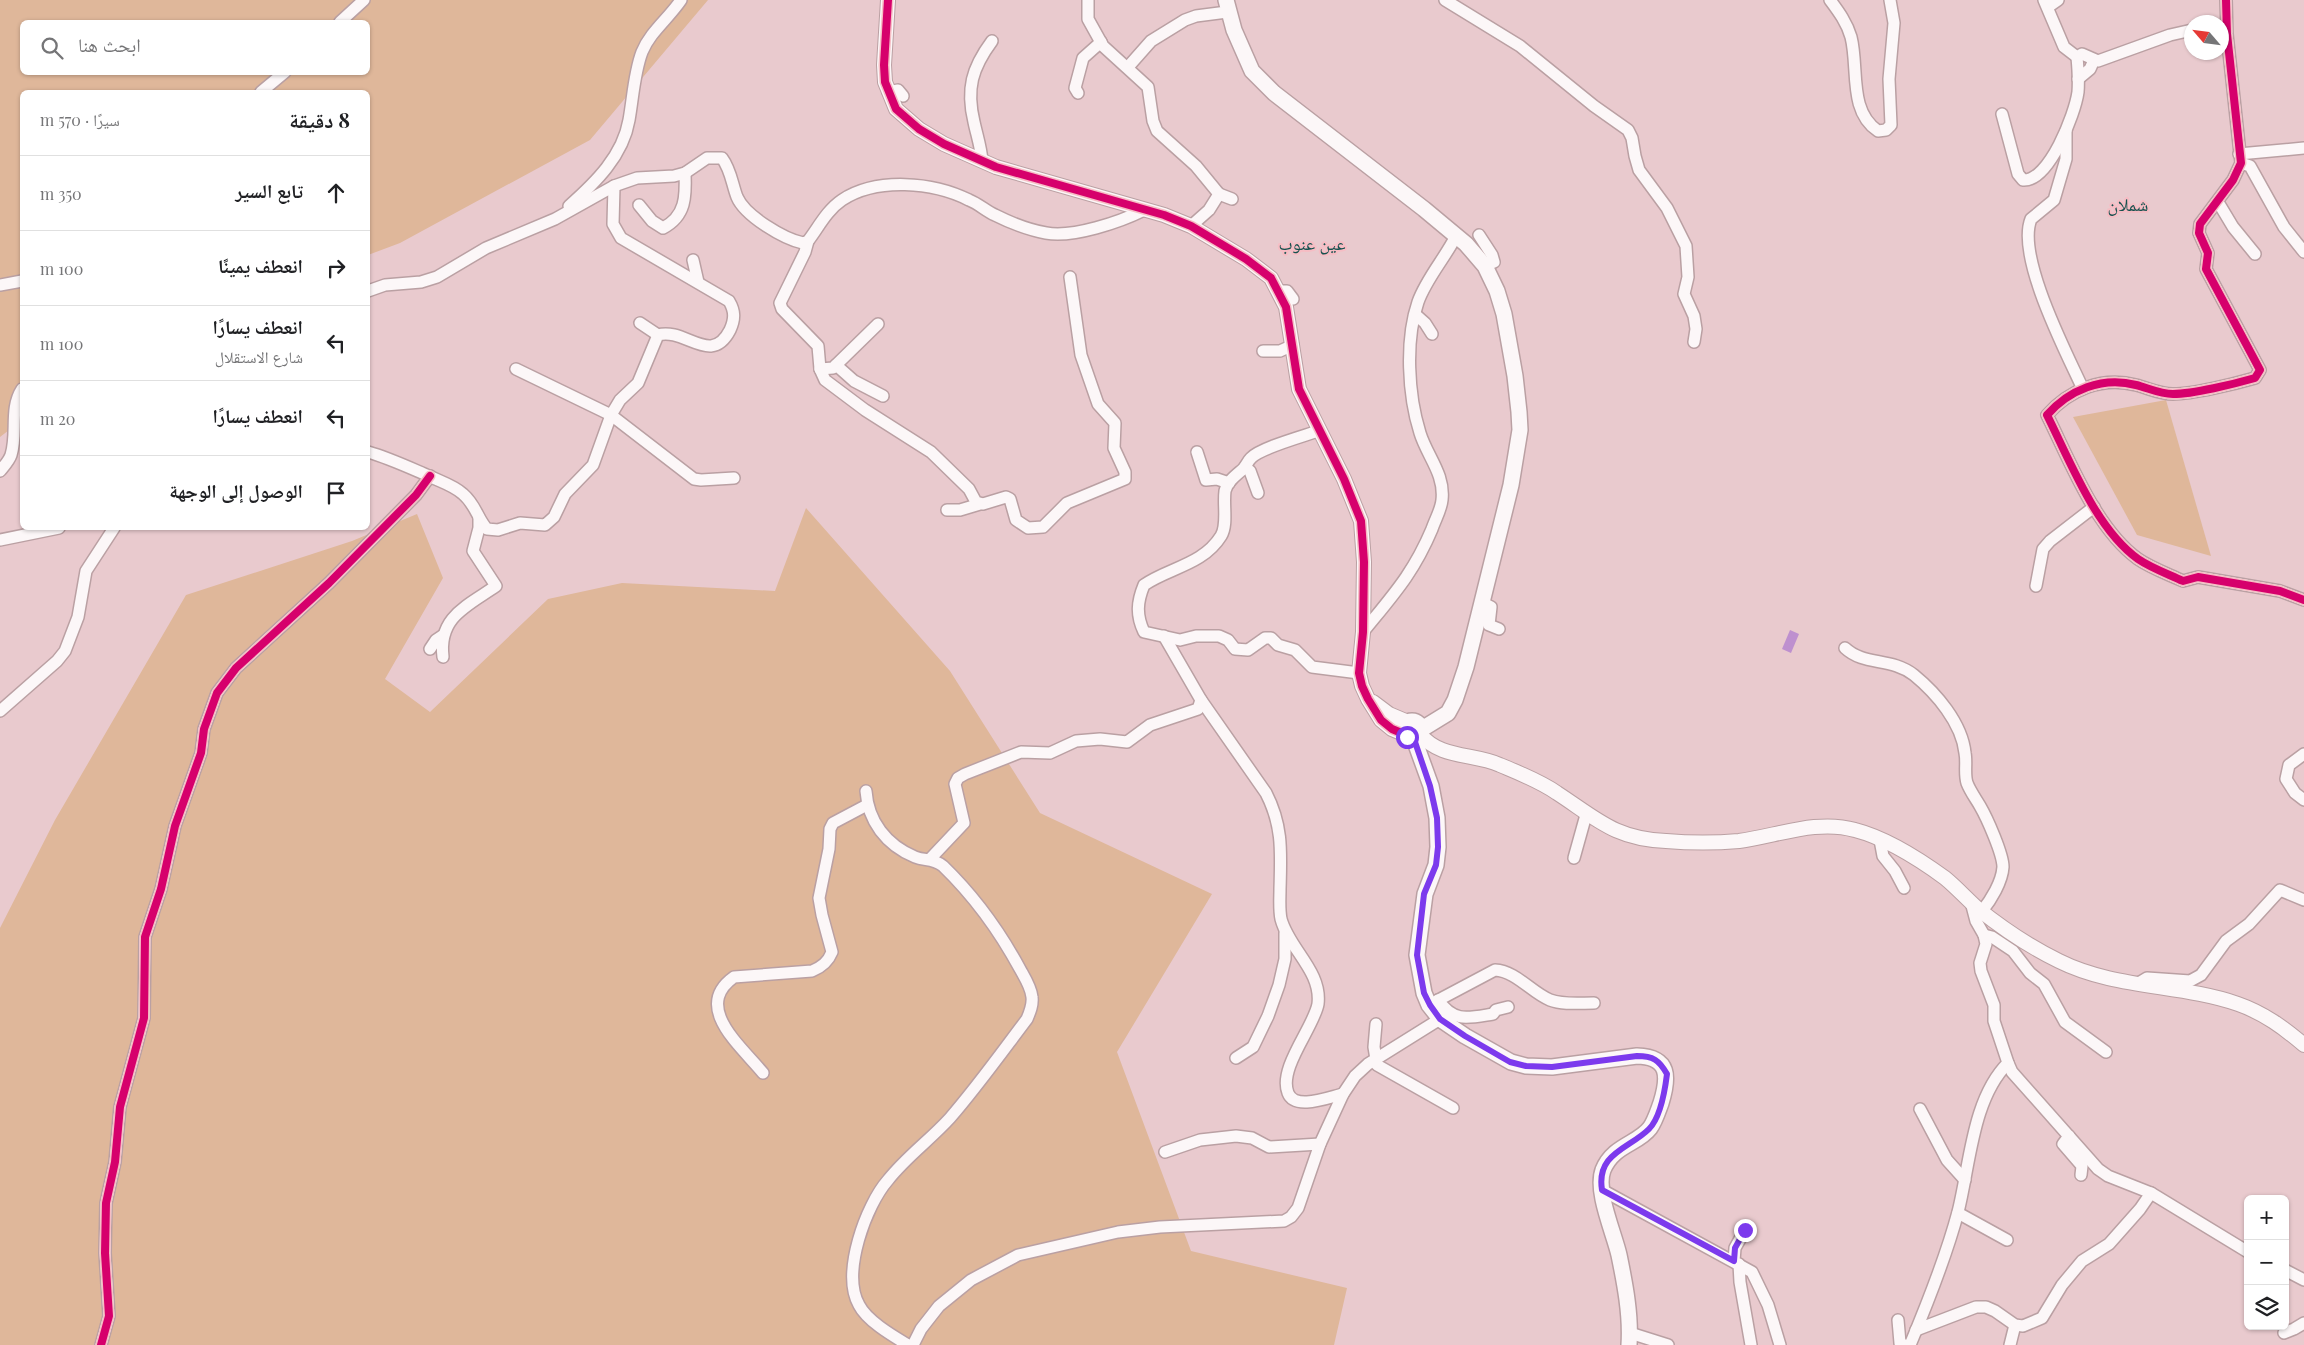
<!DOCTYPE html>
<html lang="ar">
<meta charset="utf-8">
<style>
body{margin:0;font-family:"Playfair Display","Noto Naskh Arabic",serif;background:#f6f6f6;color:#202124;direction:rtl}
.controls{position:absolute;right:15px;bottom:15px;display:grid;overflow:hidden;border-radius:8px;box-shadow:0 1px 4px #0004}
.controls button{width:45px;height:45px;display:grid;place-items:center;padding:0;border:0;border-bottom:1px solid #e0e0e0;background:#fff;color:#202124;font:25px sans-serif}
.compass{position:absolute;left:2184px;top:15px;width:45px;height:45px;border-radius:50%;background:#fff;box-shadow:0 1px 4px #0004;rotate:298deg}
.stop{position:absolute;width:15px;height:15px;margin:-11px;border:4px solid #7c3aed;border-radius:50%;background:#fff}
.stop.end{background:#7c3aed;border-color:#fff;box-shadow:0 1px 5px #0008}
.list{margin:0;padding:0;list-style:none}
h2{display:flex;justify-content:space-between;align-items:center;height:65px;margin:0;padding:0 20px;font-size:21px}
h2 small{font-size:16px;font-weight:400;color:#757577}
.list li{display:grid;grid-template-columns:32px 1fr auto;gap:15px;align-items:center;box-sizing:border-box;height:75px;padding:0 20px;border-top:1px solid #e0e0e0}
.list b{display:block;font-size:19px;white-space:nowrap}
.list p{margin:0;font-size:16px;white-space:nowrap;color:#757577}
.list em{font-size:16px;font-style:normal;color:#757577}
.icon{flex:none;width:28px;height:28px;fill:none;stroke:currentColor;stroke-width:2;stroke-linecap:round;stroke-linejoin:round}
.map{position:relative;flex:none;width:2304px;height:1345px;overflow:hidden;direction:ltr}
.search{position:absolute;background:#fff;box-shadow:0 1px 4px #0004;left:20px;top:20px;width:350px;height:55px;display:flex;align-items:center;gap:12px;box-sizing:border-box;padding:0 18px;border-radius:8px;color:#757577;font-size:19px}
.panel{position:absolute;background:#fff;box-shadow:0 1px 4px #0004;left:20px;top:90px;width:350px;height:440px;border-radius:8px;direction:rtl}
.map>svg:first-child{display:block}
.green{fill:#dfb79a;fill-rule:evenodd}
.water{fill:#be90cf}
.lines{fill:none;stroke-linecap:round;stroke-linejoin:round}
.minor-casing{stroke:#baa0a3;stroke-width:14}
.tertiary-casing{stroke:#baa0a3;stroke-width:16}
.secondary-casing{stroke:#baa0a3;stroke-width:18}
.minor{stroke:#fcf7f8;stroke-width:11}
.tertiary{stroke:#fcf7f8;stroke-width:14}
.secondary{stroke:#fcf7f8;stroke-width:15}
.cycleway-casing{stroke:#f6bdc4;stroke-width:11}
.cycleway{stroke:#d6006c;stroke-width:8}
.route{stroke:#7c3aed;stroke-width:6}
.labels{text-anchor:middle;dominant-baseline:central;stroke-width:4;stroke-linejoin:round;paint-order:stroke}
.quarter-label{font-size:18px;fill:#15514e;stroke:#f6bdc4}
</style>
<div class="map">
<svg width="2304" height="1345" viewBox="0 0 2304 1345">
<rect width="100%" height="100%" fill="#e9cace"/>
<!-- green -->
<g class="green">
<path d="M 0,0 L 708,0 L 590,140 L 400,243 L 368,255 L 368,92 L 22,92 L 22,420 L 0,437 ZM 22,22 L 368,22 L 368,72 L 22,72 Z"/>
<path d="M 2166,400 L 2211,556 L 2137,535 L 2073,417 Z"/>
<path d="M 806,508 L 950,671 L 1040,813 L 1212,894 L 1117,1052 L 1191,1251 L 1347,1288 L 1334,1345 L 0,1345 L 0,928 L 55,820 L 186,595 L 352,541 L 417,514 L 443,578 L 385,679 L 430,712 L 548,599 L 622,583 L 775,591 Z"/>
</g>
<!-- water -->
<path class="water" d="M 1790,630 L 1799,634 L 1791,653 L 1782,649 Z"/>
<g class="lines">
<defs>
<g id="minor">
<path d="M 1088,0 L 1088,19 L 1103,46 L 1148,87 L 1153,121 L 1157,131 L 1196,166 L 1219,194 L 1209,210 L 1191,226"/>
<path d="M 1445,0 L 1520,46 L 1594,106 L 1628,130 L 1632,138 L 1635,156 L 1639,170 L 1667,208 L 1686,246 L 1688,277 L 1684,294 L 1694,316 L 1696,329 L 1694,342"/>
<path d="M 1830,0 C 1839,12 1847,23 1851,37 C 1859,68 1848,111 1878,131 L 1886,130 L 1891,125 L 1889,79 L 1894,23 L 1890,0"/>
<path d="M 2044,0 L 2064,47 L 2077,57 L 2082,54 L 2098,61 L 2170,35 L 2192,30"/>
<path d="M 2226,0 L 2227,34 L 2241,163 L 2233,180 L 2200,224 L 2199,233 L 2208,253 L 2206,269 L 2260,370 L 2255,378 C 2234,384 2193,394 2173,394 C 2160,394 2148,388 2136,385 C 2102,376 2069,390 2047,415 C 2070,461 2096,529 2138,559 C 2151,568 2168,574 2183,581 L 2198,577 L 2280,591 L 2304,600"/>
<path d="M 2048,7 L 2058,0"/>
<path d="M 340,22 L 364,0"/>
<path d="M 1128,67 L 1151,41 L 1185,20 L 1196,16 L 1227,12"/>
<path d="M 2078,79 L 2090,69 L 2094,60"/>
<path d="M 261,92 L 285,72"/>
<path d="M 888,92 L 898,90 L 903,96"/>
<path d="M 1078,93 L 1075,88 L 1083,58 L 1101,42"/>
<path d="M 2002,114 L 2018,174 L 2023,180 C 2049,182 2075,114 2078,92 C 2079,80 2078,68 2077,57"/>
<path d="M 2066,131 L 2066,159 L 2054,200 L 2031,219 C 2016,256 2066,352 2082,387"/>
<path d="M 2239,154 L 2304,148"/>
<path d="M 982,161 C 981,147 977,136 974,122 C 966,89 972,68 992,41"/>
<path d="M 2241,163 L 2250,166 L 2284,227 L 2304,252"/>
<path d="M 1219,194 L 1232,199"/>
<path d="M 2218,202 L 2233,227 L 2255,254"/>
<path d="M 639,205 L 652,221 L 663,228 C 686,216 686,196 685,173"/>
<path d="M 569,206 C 595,183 623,156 629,120 C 633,98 634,73 642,52 C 650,32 669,18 681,0"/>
<path d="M 1479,235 L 1492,255 L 1494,262 L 1485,266"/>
<path d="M 808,241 L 805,252 L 780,303 L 782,309 L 818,346 L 820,369 L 825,380 L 865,410 L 931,452 L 969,489 L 976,502 L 983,504 L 1006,497 L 1010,499 L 1016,520 L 1028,528 L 1043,527 L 1067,503 L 1125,479 L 1125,472 L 1114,448 L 1115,423 L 1098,404 L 1081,355 L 1070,277"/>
<path d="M 693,260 L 698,282"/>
<path d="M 0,285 L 22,281"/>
<path d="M 368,291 L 385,285 L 421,282 L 437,277 L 486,248 L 555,219 L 614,186 L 637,178 L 674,176 L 685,173 L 707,158 L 722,158 C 731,170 732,184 737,197 C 745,216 784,239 803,243 L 808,241 C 818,228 827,210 842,200 C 877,177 933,182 969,200 C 979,204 986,211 995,215 C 1011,223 1029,230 1046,233 C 1073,238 1120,222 1144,210"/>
<path d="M 1280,291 L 1287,291 L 1293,299"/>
<path d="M 1416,315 L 1425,323 L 1432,334"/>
<path d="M 640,323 L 658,335"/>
<path d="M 1263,351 L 1280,351 L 1293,345"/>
<path d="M 836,365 L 878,324"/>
<path d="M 516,369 L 611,415 L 694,479 L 701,480 L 734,478"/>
<path d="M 820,369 L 833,368 L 836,365 L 854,381 L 883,396"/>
<path d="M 1318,431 C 1304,436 1260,448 1251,458 C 1247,462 1246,467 1242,470 C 1235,476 1227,482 1225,491 C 1223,505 1228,525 1221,536 C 1203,565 1168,568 1144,585 C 1137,602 1136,615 1144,632 L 1180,640 L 1196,636 L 1219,636 L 1228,640 L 1235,649 L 1248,650 L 1265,638 L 1271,638 L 1278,645 L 1295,650 L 1312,667 L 1359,673"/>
<path d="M 368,452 C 389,458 408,467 429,476 C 441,482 453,485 463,494 C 476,505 477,518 487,529 L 498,530 L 520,523 L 545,525 L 554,517 L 565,494 L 593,465 L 611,415 L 620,400 L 638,383 L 658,335 C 685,327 711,367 730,330 C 735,319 735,311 729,301 L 621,238 L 613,224 L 614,186"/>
<path d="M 1197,452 L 1206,480 L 1217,479 L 1229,483"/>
<path d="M 1245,467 L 1250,471 L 1258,493"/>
<path d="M 0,471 C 4,466 9,461 11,455 C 18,433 9,409 22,389"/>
<path d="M 947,510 L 960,510 L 980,504"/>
<path d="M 0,540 L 59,528"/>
<path d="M 2036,586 L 2043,549 L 2050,541 L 2094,507"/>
<path d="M 1481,602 L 1491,607 L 1489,625 L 1499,629"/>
<path d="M 1363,632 C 1393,595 1413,574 1432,529 C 1435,520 1441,510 1442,500 C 1445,474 1427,456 1420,433 C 1408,395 1405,340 1418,302 C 1426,279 1445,258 1456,236"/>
<path d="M 1845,648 C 1864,666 1891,657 1914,675 C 1936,693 1962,723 1965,753 C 1967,762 1964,774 1967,783 C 1970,791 1976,799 1980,806 C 1987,818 2003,854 2003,867 C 2002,882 1991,900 1982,911"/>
<path d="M 430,649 L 436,640 L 442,636"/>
<path d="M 443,657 C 438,617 467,606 496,586 L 473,551 L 479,528 L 479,518"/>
<path d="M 1201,700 L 1266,793 C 1283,826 1281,852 1280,889 C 1280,898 1279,909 1281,919 C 1289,949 1322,971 1318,1004 C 1314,1027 1278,1068 1288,1093 C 1295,1111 1329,1097 1343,1094"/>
<path d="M 0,711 L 57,661 L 65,651 L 78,617 L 86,571 L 114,528"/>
<path d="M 2304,754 L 2289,765 L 2286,779 L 2295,793 L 2304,800"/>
<path d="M 866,791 C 868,821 886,845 915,857 C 925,861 933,858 943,866 C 974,896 1000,932 1020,969 C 1025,978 1031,987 1032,997 C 1033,1005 1030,1012 1027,1019 C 1002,1052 977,1087 950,1118 C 930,1140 906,1157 888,1180 C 866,1205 841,1273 859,1305 C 867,1321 893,1336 908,1345"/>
<path d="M 1880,840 L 1883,856 L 1895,871 L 1904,888"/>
<path d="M 1574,858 L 1586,815"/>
<path d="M 930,859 L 964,823 L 955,784 L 958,778 L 965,774 L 1021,752 L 1050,753 L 1076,741 L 1100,739 L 1127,742 L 1150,725 L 1198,709 L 1201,700 L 1164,636"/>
<path d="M 1984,935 L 1992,937 L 2013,951 L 2030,973 L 2044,984 L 2065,1022 L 2106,1052"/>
<path d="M 2137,984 L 2147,978 L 2190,981 L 2201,975 L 2226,941 L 2249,924 L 2280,890 L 2304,900"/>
<path d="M 1438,1000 C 1454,1023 1468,1018 1493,1014 L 1496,1010 L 1508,1007"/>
<path d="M 1429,1005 L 1495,970 C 1516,971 1532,993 1550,1000 C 1563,1005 1580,1003 1594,1003"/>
<path d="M 1376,1024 L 1374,1047 L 1377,1065 L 1453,1108"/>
<path d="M 1236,1058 L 1253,1047 L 1268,1016 L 1279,985 L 1285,959 L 1285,933"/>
<path d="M 2008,1063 L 2012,1072 L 2098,1169 L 2108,1176 L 2151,1193 L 2248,1252"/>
<path d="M 763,1073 C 741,1046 692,1007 734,977 L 812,971 C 822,967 828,962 832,952 L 822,915 L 819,898 L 829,849 L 830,829 L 833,823 L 867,805"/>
<path d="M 1920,1109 L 1947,1160 L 1965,1180"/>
<path d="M 2069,1136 L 2063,1144 L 2082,1166 L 2081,1175"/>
<path d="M 1165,1152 L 1200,1140 L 1236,1136 L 1252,1138 L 1269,1147 L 1320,1144"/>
<path d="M 1602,1190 L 1752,1272 L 1768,1305 L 1780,1345"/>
<path d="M 1958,1213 L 2007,1240"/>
<path d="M 1734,1261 L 1735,1248 L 1745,1230"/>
<path d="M 1739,1264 L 1740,1282 L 1751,1345"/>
<path d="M 2285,1270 L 2304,1280"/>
<path d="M 1898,1320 L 1900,1343 L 1905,1345"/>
<path d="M 1916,1330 L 1976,1307 L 1986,1307 L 1995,1311 L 2015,1325 L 2023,1326 L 2042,1318 L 2062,1285 L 2082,1261 L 2109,1244 L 2140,1209 L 2151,1193"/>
<path d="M 1630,1333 L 1668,1345"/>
<path d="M 2284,1333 L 2294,1329 L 2304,1323"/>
<path d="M 101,1345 L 109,1316 L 105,1253 L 106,1203 L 115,1162 L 120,1107 L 144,1018 L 145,937 L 161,889 L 175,826 L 201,753 L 204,729 L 217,693 L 236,668 L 329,583 L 416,495 L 430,476"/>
<path d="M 913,1345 L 921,1329 L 939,1306 L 971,1280 L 1018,1255 L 1118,1232 L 1160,1227 L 1284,1221 L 1291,1217 L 1298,1208 L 1320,1144 L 1343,1094 L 1355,1076 L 1368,1064 L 1440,1019"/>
<path d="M 1910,1345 C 1928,1302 1946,1257 1958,1212 C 1970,1165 1972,1099 2008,1063 L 1994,1021 L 1994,1005 L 1981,971 L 1980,963 L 1986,944 L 1984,935 L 1976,921 L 1971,902"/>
<path d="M 2010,1345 L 2015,1325"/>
</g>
<g id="tertiary">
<path d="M 888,0 L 884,65 L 885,82 L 896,109 L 919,129 L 944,144 L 996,167 L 1164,215 L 1191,226 L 1246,259 L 1271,278 L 1286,307 L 1299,389 L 1344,479 L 1361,521 L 1364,562 L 1363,632 L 1359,673 L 1362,686 L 1368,699 L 1381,720 L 1392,729 L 1404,734"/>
<path d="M 1373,702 L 1389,714 L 1408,722"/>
<path d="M 1420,734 C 1440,759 1474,753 1500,765 C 1519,773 1540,781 1557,793 C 1597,819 1615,839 1666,841 C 1690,843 1716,843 1739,841 C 1777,836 1817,819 1855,830 C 1886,838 1919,859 1945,878 C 1956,887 1966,898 1977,908 C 2002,928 2030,947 2059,961 C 2115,989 2180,984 2238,1004 C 2264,1013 2284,1028 2304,1045"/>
</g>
<g id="secondary">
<path d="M 1226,0 L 1234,30 L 1252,71 L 1274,93 L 1424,209 L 1466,244 L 1485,266 L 1497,291 L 1504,314 L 1515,376 L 1519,412 L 1520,430 L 1511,485 L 1466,667 L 1455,700 L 1448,713 L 1422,729"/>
<circle cx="1412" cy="730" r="9"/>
<path d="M 1414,739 L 1431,786 L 1437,818 L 1438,847 L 1436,865 L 1425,894 L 1417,955 L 1424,993 L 1429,1005 L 1440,1019 L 1465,1036 L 1511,1062 L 1526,1066 L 1552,1067 L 1637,1056 C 1670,1057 1669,1077 1661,1103 C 1658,1111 1655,1121 1650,1128 C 1638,1144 1613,1145 1603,1170 C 1595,1191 1614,1233 1619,1255 C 1625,1284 1631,1315 1629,1345"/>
</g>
</defs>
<!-- minor casing -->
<use href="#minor" class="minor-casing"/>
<!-- tertiary casing -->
<use href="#tertiary" class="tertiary-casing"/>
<!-- secondary casing -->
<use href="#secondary" class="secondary-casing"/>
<!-- minor -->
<use href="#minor" class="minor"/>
<!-- tertiary -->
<use href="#tertiary" class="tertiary"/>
<!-- secondary -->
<use href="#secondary" class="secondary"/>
<defs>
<g id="cycleway">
<path d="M 888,0 L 884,65 L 885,82 L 896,109 L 919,129 L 944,144 L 996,167 L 1164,215 L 1191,226 L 1246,259 L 1271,278 L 1286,307 L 1299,389 L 1344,479 L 1361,521 L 1364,562 L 1363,632 L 1359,673 L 1362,686 L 1368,699 L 1381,720 L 1392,729 L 1404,734"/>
<path d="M 2226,0 L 2227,34 L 2241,163 L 2233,180 L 2200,224 L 2199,233 L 2208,253 L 2206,269 L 2260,370 L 2255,378 C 2234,384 2193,394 2173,394 C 2160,394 2148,388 2136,385 C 2102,376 2069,390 2047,415 C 2070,461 2096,529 2138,559 C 2151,568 2168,574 2183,581 L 2198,577 L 2280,591 L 2304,600"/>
<path d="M 101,1345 L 109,1316 L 105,1253 L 106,1203 L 115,1162 L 120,1107 L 144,1018 L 145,937 L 161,889 L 175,826 L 201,753 L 204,729 L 217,693 L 236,668 L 329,583 L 416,495 L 430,476"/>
</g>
</defs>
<!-- cycleway casing -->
<use href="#cycleway" class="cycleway-casing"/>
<!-- cycleway -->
<use href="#cycleway" class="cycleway"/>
</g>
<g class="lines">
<!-- route -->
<path class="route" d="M 1407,737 L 1414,739 L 1430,786 L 1437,818 L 1438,847 L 1436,865 L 1424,894 L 1417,955 L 1424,993 L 1430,1005 L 1440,1019 L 1465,1036 L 1510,1062 L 1526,1066 L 1552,1067 L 1637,1056 C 1653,1056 1659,1060 1667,1074 C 1665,1090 1661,1117 1649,1129 C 1629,1149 1596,1153 1602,1190 L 1734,1261 L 1735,1248 L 1745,1230"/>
</g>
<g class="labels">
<!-- quarter labels -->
<g class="quarter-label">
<text x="2128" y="204">شملان</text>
<text x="1312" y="243">عين عنوب</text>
</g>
</g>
</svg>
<div class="controls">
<button>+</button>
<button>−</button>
<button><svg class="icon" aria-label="layers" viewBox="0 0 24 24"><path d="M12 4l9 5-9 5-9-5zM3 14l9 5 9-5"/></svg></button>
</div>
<svg class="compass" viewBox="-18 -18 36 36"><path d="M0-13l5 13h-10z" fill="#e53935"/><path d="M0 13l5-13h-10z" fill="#757577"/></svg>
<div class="stop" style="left:1407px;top:737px"></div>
<div class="stop end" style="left:1745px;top:1230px"></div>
<div class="search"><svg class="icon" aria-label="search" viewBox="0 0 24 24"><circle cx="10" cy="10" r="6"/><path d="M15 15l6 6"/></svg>ابحث هنا</div>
<section class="panel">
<h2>8 دقيقة<small>سيرًا · 570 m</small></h2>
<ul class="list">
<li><svg class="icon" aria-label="ahead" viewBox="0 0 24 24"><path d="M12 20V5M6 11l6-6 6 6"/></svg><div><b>تابع السير</b></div><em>350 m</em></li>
<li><svg class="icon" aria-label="right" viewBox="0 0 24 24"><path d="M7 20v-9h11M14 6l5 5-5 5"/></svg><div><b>انعطف يمينًا</b></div><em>100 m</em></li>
<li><svg class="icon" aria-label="left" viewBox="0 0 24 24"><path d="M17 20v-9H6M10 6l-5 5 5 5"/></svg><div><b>انعطف يسارًا</b><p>شارع الاستقلال</p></div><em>100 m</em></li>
<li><svg class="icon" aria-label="left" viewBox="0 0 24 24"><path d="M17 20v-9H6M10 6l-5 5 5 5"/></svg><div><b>انعطف يسارًا</b></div><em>20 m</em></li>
<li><svg class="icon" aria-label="arrive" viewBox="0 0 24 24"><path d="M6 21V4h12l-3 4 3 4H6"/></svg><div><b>الوصول إلى الوجهة</b></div></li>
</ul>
</section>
</div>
